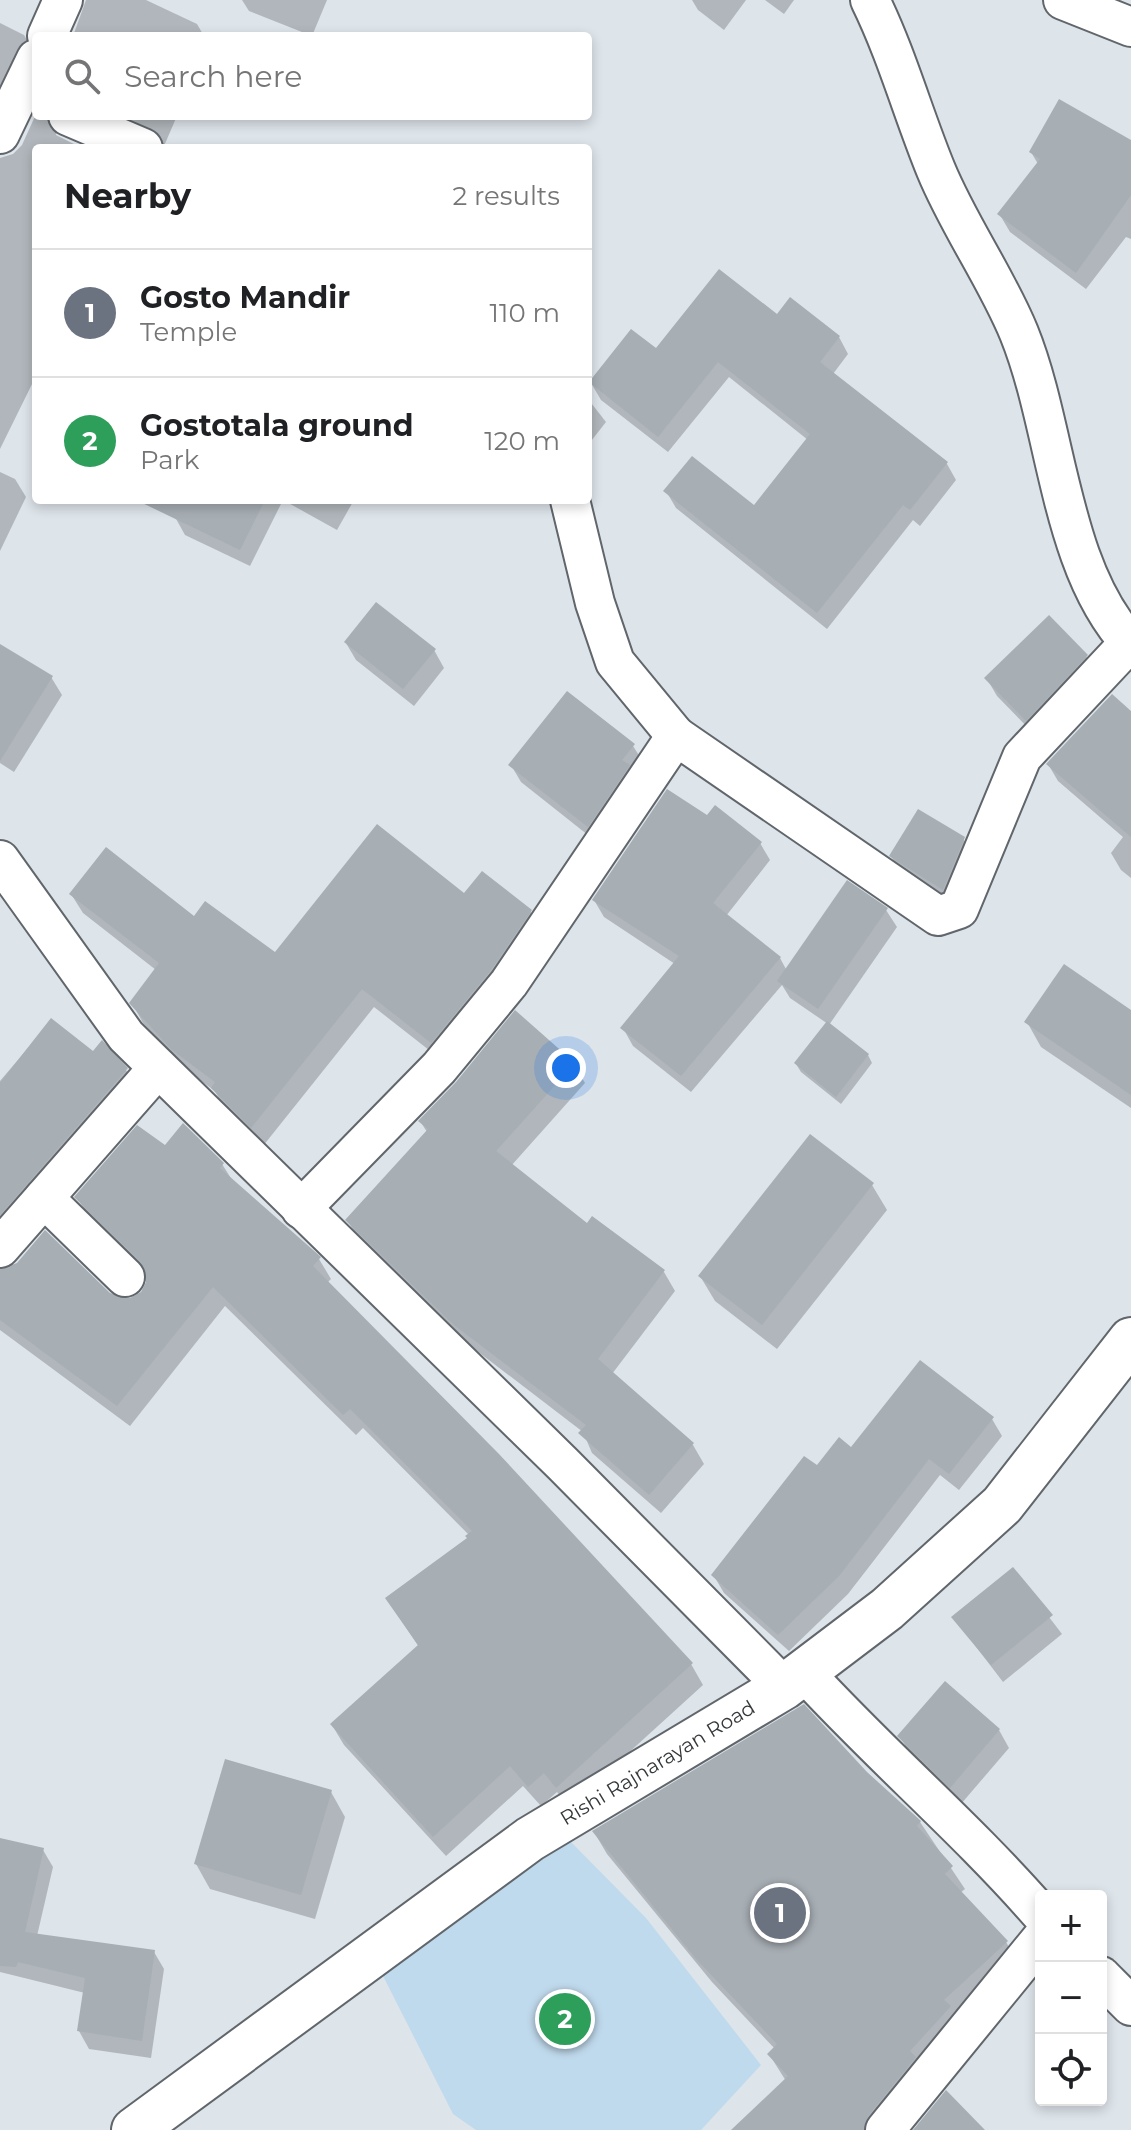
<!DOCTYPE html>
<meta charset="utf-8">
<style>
body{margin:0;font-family:Montserrat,sans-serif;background:#f6f6f6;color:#202124}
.controls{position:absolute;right:24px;bottom:24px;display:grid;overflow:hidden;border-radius:8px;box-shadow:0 4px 12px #0003}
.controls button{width:72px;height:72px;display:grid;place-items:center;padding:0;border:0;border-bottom:2px solid #e0e0e0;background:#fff;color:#202124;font:40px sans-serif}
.you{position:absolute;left:566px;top:1068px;width:28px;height:28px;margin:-20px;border:6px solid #fff;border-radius:50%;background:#1a73e8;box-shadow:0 0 0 12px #1a73e833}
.badge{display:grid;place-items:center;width:52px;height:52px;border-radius:50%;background:#ce412f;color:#fff;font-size:26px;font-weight:700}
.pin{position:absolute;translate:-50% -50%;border:4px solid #fff;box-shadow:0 2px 8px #0006}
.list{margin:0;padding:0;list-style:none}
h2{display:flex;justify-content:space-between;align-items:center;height:104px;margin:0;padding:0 32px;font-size:34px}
h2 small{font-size:26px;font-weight:400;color:#757577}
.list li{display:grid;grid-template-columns:52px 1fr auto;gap:24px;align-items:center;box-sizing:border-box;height:128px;padding:0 32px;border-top:2px solid #e0e0e0}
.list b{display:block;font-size:30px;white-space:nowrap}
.list p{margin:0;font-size:26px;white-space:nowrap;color:#757577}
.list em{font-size:26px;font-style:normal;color:#757577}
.icon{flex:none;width:44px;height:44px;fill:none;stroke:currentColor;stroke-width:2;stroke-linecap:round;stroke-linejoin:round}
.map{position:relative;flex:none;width:1131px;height:2130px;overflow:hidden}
.search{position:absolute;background:#fff;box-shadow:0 4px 12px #0003;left:32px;top:32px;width:560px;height:88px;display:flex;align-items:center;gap:20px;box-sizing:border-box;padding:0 28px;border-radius:8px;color:#757577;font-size:30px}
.panel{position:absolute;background:#fff;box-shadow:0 4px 12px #0003;left:32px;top:144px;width:560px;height:360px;border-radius:8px}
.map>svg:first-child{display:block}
.green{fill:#c0daed}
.shadow{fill:#0003}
.building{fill:#a7aeb4}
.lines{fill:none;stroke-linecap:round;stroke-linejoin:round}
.minor-casing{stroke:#60666b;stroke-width:42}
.secondary-casing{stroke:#60666b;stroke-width:48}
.minor{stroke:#fff;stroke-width:38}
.secondary{stroke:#fff;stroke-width:44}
.labels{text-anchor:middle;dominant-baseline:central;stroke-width:6;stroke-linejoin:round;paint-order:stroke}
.street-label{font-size:20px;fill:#35383a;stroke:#fff}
</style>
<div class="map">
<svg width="1131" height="2130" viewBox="0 0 1131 2130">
<rect width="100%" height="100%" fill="#dde4ea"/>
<!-- green -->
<path class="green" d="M 568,1839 L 646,1918 L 761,2065 L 701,2130 L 476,2130 L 453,2114 L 381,1972 Z"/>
<!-- shadow -->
<g class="shadow">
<path d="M 86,0 L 146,0 L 197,24 L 204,36 L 73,36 Z"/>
<path d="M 242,0 L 327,0 L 312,36 L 249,11 Z"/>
<path d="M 692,0 L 746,0 L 724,30 L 698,10 Z"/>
<path d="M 765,0 L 794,0 L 784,14 Z"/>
<path d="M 0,23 L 24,35 L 35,53 L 0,123 Z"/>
<path d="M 36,114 L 65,116 L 58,125 L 56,135 L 82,148 L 36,148 L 36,376 L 0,449 L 0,158 L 13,154 L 22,145 Z"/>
<path d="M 89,116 L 177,116 L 164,146 Z"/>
<path d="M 1131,143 L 1131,239 L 1126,237 L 1086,289 L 1010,232 L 1000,215 L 1038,164 L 1031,152 Z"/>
<path d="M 777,317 L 839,337 L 848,354 L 833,374 L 947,464 L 956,480 L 920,526 L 913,520 L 827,629 L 676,508 L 666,491 L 755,508 L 808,440 L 729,377 L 668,452 L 601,400 L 591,383 L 656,351 Z"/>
<path d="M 588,399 L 606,422 L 588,445 Z"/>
<path d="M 0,472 L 15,479 L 26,497 L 0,551 Z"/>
<path d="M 184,500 L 283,500 L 250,566 L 185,535 L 175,517 Z"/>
<path d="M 283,500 L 354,500 L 337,530 Z"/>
<path d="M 346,643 L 434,650 L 444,668 L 414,706 L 356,660 Z"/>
<path d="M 0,646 L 51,677 L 62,695 L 14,772 L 0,763 Z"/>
<path d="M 1086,656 L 1096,673 L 1037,737 L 997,696 L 987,679 Z"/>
<path d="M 1131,714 L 1131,878 L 1121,870 L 1111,853 L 1123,837 L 1058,781 L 1048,764 Z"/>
<path d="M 633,746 L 644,763 L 598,843 L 521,782 L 511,765 Z"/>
<path d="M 707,818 L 760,843 L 770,860 L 726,916 L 780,958 L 787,971 L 886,910 L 897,927 L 829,1025 L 868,1055 L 872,1063 L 841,1104 L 801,1072 L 796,1064 L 828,1024 L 790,998 L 782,985 L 691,1092 L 633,1046 L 623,1028 L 675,964 L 604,917 L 594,900 Z"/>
<path d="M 963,839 L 974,856 L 953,906 L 901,873 L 891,856 Z"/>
<path d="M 71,894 L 195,918 L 276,955 L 465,896 L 530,911 L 542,931 L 443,1061 L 374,1007 L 263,1146 L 224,1108 L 215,1091 L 186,1070 L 143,1023 L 132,1003 L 156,970 L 83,913 Z"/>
<path d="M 1131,1012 L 1131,1108 L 1041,1047 L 1027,1022 Z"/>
<path d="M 51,1021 L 94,1054 L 126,1070 L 136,1087 L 0,1245 L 0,1081 Z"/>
<path d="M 574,1064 L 585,1083 L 511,1166 L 587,1226 L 593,1219 L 664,1272 L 675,1291 L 612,1374 L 693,1445 L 704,1464 L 661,1513 L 592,1453 L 583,1432 L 468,1344 L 359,1239 L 347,1220 L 427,1132 L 420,1121 Z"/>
<path d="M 165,1148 L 222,1164 L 234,1183 L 319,1259 L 331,1279 L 327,1283 L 691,1664 L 703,1685 L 569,1807 L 557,1792 L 541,1806 L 523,1786 L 446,1856 L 344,1745 L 332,1725 L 419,1647 L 387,1599 L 470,1539 L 469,1535 L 363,1428 L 356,1435 L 225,1306 L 130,1426 L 0,1330 L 0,1271 L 109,1295 L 120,1301 L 141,1295 L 149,1282 L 146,1274 L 89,1218 L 77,1197 Z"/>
<path d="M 872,1185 L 887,1210 L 777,1349 L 715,1301 L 700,1276 Z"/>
<path d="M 992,1419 L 1002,1436 L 959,1490 L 940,1475 L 848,1594 L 789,1651 L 724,1593 L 714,1576 L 817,1468 L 851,1450 Z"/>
<path d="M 1013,1570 L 1062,1634 L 1003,1682 L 954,1618 Z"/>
<path d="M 999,1730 L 1009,1748 L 961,1804 L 910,1754 L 900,1736 Z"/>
<path d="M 866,1773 L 920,1822 L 965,1889 L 960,1893 L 1006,1942 L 1019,1964 L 888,2130 L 733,2130 L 786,2081 L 769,2054 L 775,2049 L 712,1982 L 607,1854 L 594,1832 Z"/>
<path d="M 331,1792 L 345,1817 L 315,1919 L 210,1889 L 196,1864 Z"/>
<path d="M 0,1840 L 43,1850 L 53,1867 L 37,1936 L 154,1952 L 164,1969 L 151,2058 L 89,2049 L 79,2031 L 85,1993 L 0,1972 Z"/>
</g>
<!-- building -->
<g class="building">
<path d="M 1059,99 L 1131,140 L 1131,195 L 1076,273 L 997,214 L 1040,159 L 1029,152 Z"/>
<path d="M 719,269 L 777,314 L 790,297 L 840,336 L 820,362 L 948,462 L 910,510 L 903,505 L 817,613 L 663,491 L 692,456 L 754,505 L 810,434 L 718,362 L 658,437 L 589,382 L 631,329 L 656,348 Z"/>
<path d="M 136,500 L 265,500 L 240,550 Z"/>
<path d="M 376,602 L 436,649 L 403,689 L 344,642 Z"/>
<path d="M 1049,615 L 1088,655 L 1026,721 L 984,678 Z"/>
<path d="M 0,644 L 53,676 L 0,761 Z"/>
<path d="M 567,691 L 635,744 L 622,760 L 630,765 L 588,827 L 508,765 Z"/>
<path d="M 1112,694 L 1131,711 L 1131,837 L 1046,764 Z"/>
<path d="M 667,789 L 707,815 L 715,805 L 762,842 L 713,903 L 781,957 L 681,1076 L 620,1028 L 679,956 L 592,900 Z"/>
<path d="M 918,809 L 965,837 L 943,890 L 889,856 Z"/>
<path d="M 377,824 L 464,893 L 482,871 L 532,910 L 491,970 L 431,1043 L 362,989 L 251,1128 L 211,1088 L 215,1082 L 172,1050 L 129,1003 L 159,963 L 69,894 L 106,847 L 194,916 L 205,901 L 275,952 Z"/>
<path d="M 847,880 L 888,908 L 818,1009 L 777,981 Z"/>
<path d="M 1064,964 L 1131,1010 L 1131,1095 L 1024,1022 Z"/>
<path d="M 515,1010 L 575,1063 L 496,1151 L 587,1223 L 592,1216 L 665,1270 L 598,1359 L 694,1443 L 649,1495 L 578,1433 L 586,1425 L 454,1325 L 345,1220 L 428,1129 L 418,1121 L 456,1082 Z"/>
<path d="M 51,1018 L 93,1051 L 102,1040 L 128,1068 L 0,1215 L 0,1083 Z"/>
<path d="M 827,1021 L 869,1054 L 836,1097 L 794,1063 Z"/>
<path d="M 183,1123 L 224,1163 L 220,1168 L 321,1257 L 313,1266 L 499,1454 L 693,1663 L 556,1788 L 544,1773 L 528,1787 L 510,1766 L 433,1837 L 330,1724 L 418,1645 L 385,1598 L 467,1538 L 465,1536 L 472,1531 L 350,1409 L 343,1415 L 213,1287 L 117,1406 L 0,1320 L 0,1269 L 17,1263 L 45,1230 L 110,1293 L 130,1298 L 141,1292 L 146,1282 L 141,1262 L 74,1197 L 137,1125 L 165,1145 Z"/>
<path d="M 810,1134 L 874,1183 L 762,1325 L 698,1276 Z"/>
<path d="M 920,1360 L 994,1417 L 949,1474 L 929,1459 L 839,1576 L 778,1635 L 711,1575 L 804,1456 L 817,1465 L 839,1437 L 851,1447 Z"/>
<path d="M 1013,1567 L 1053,1615 L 991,1665 L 951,1617 Z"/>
<path d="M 945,1681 L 1000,1729 L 950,1788 L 897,1736 Z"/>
<path d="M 804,1704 L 867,1772 L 921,1821 L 917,1826 L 953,1866 L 945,1874 L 1008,1941 L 944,2000 L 951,2006 L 910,2051 L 916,2057 L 868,2116 L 864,2130 L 731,2130 L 788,2076 L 767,2054 L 777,2044 L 697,1960 L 592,1831 Z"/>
<path d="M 225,1759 L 332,1790 L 301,1895 L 194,1864 Z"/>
<path d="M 0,1838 L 44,1848 L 25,1932 L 155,1950 L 142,2041 L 77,2031 L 85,1978 L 18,1962 L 16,1967 L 0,1966 Z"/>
<path d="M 946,2090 L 985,2130 L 913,2130 Z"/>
</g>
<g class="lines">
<defs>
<g id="minor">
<path d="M 870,0 C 897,55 913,114 936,170 C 959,226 996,277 1019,333 C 1058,429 1059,567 1131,644"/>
<path d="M 1063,0 L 1131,27"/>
<path d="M 47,36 L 63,0"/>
<path d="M 68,116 L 143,148"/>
<path d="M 0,134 L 36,59"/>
<path d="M 570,500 L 595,603 L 615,662 L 676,736"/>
<path d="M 0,860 L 126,1036 L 563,1464 L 784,1687"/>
<path d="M 44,1198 L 125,1277"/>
<path d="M 301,1209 L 439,1068 L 509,983 L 676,736 L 938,916 L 959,909 L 1022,757 L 1129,643"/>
<path d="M 0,1248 L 158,1068"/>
<path d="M 805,1673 C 881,1756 967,1829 1041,1914"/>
<path d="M 1101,1976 L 1131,2006"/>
<path d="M 885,2130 L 1041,1939"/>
</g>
<g id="secondary">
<path id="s1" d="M 134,2130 L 530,1839 L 784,1687 L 887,1609 L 1002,1505 L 1131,1340"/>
</g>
</defs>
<!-- minor casing -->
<use href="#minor" class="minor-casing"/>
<!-- secondary casing -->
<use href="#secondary" class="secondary-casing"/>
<!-- minor -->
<use href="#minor" class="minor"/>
<!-- secondary -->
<use href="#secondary" class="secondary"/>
</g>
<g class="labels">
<!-- street labels -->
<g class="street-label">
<text stroke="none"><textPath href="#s1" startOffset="640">Rishi Rajnarayan Road</textPath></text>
</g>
</g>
</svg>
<div class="controls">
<button>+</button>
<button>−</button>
<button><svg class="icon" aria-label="locate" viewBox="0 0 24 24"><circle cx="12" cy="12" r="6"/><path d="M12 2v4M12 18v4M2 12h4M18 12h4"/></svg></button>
</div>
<div class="you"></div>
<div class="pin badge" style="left:780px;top:1913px;background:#6b7280">1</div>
<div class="pin badge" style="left:565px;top:2019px;background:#2e9e5b">2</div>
<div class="search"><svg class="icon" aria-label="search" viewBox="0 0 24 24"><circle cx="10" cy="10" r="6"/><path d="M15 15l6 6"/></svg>Search here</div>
<section class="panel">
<h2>Nearby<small>2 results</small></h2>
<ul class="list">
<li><span class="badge" style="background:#6b7280">1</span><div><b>Gosto Mandir</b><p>Temple</p></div><em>110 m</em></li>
<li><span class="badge" style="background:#2e9e5b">2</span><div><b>Gostotala ground</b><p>Park</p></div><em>120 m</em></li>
</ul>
</section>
</div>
